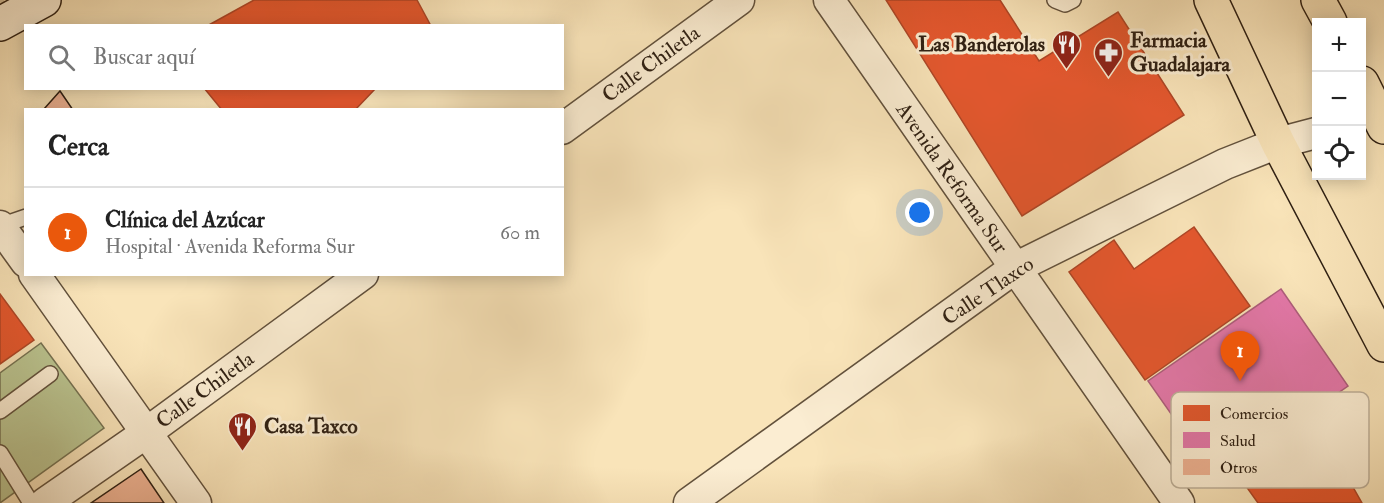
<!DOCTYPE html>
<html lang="es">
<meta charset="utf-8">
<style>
body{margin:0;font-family:"IM FELL Double Pica",serif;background:#f2f2f2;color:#222}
.controls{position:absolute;right:18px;top:18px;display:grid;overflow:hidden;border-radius:0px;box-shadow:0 3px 15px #0003}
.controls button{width:54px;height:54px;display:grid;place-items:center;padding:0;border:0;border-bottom:2px solid #e0e0e0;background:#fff;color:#222;font:30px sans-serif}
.you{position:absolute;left:920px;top:213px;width:21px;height:21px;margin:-15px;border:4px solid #fff;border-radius:50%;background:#1a73e8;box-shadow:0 0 0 9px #1a73e833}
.badge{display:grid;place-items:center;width:39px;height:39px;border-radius:50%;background:#ea580c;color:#fff;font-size:20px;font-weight:700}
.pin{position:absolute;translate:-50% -50px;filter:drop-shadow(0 2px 3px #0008)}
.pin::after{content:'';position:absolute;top:32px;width:21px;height:18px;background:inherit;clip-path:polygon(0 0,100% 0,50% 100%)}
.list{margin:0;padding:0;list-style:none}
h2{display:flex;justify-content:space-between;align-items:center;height:78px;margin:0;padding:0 24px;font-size:26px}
h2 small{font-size:20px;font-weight:400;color:#767676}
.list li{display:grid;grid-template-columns:39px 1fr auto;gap:18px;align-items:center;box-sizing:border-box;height:90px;padding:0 24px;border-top:2px solid #e0e0e0}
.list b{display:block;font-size:22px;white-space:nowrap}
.list p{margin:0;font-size:20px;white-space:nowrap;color:#767676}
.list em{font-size:20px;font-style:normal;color:#767676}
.icon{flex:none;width:33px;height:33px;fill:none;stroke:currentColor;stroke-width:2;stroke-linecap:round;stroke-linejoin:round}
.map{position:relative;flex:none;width:1384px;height:503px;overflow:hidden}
.search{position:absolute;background:#fff;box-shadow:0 3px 15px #0003;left:24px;top:24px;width:540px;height:66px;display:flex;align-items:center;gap:15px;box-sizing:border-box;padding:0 21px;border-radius:0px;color:#767676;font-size:22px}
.panel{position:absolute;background:#fff;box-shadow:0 3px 15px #0003;left:24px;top:108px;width:540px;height:168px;border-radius:0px}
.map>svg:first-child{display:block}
.green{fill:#bbc591;stroke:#757252;stroke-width:1.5}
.shops{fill:#e4572e;stroke:#ae4626;stroke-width:1.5}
.health{fill:#e377a8;stroke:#ad5d7b;stroke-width:1.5}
.building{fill:#eeb292;stroke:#2f2013;stroke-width:1.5}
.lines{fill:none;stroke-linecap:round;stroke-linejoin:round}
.primary-tunnel{stroke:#d1bd98;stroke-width:33;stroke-dasharray:33 16;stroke-linecap:butt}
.service-casing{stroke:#62513c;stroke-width:18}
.minor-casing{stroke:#62513c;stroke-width:33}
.secondary-casing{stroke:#2f2013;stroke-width:36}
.primary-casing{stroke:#2f2013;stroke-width:36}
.service{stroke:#fbedd2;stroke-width:15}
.minor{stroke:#fbedd2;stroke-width:30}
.secondary{stroke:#fbedd2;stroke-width:33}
.primary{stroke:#f9e4b9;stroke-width:33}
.labels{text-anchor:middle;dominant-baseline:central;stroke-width:6;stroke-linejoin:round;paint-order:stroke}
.poi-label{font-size:21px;font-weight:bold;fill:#2f2013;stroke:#fbedd2;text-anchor:start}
.street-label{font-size:21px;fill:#2f2013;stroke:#fbedd2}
.key{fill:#fbedd2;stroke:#beb099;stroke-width:1.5}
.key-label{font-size:16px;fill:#2f2013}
</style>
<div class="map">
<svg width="1384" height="503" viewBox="0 0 1384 503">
<rect width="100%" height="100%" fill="#f9e4b9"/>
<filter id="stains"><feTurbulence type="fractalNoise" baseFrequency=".00333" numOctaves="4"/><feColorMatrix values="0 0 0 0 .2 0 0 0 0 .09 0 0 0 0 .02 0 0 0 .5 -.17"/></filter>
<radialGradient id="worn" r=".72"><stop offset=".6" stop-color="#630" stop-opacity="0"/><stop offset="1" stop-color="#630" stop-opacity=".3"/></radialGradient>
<!-- green -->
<path class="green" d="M 41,343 L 104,428 L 0,503 L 0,373 Z"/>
<!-- shops -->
<g class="shops">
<path d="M 254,0 L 417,0 L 431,26 L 207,26 Z"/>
<path d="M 886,0 L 1000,0 L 1039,61 L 1118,12 L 1184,115 L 1022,216 Z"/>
<path d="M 204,88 L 376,88 L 355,110 L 222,110 Z"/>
<path d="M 1194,227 L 1250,306 L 1145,380 L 1069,272 L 1114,240 L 1134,269 Z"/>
<path d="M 0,294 L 34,340 L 0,364 Z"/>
<path d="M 1311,413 L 1362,503 L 1258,503 L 1233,468 Z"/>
</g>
<!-- health -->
<path class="health" d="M 1281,289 L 1348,386 L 1216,478 L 1148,381 Z"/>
<!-- building -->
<g class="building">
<path d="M 60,91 L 73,110 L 45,110 L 44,109 Z"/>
<path d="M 141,469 L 164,503 L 91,503 Z"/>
</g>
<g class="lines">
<!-- primary-tunnel -->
<path class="primary-tunnel" d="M 0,2 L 4,0"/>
<defs>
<g id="service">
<path d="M 1055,0 L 1065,4 L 1073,0"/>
<path d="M 0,226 L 26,217"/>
<path d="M 0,411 L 50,374"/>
<path d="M 0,453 L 31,503"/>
</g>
<g id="minor">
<path d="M 829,0 L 1179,503"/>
<path d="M 562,129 L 739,0"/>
<path d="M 0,226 L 26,262"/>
<path d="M 34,274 L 196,503"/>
<path d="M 45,503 L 146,433 L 363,274"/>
<path d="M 689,503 L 1015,268 L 1225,164 L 1278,143 L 1316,133"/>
</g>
<path id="secondary" d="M 0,24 L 44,0"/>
<g id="primary">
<path d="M 1211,0 L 1278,143 L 1384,345"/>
<path d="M 1318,0 L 1330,22"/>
<path d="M 1362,83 L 1384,127"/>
</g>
</defs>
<!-- service casing -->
<use href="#service" class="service-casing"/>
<!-- minor casing -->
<use href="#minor" class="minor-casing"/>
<!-- secondary casing -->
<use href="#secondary" class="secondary-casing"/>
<!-- primary casing -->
<use href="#primary" class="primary-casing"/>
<!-- service -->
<use href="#service" class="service"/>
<!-- minor -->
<use href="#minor" class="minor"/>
<!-- secondary -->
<use href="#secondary" class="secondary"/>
<!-- primary -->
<use href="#primary" class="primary"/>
</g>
<!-- icons -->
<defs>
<symbol id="restaurant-pin" viewBox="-11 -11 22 30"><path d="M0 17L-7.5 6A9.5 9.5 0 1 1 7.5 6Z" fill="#8f2418" stroke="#fbedd2"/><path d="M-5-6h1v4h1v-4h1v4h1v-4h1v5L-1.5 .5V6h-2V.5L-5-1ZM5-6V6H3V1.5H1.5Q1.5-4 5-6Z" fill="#fff"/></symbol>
<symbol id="pharmacy-pin" viewBox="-11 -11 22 30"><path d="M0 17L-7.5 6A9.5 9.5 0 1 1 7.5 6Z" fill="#8f2418" stroke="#fbedd2"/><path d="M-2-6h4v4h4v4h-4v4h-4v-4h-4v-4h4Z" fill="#fff"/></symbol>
</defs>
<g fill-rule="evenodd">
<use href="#restaurant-pin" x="1050" y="28" width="33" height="45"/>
<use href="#pharmacy-pin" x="1092" y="36" width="33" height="45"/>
<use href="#restaurant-pin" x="226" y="410" width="33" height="45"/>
</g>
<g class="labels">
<!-- poi labels -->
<g class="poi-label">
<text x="1130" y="40">Farmacia<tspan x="1130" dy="24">Guadalajara</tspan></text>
<text x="1045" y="44" text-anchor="end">Las Banderolas</text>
<text x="264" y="426">Casa Taxco</text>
</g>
<!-- street labels -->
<g class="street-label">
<text transform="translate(651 64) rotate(-36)">Calle Chiletla</text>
<text transform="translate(952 178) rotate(55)">Avenida Reforma Sur</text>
<text transform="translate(988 291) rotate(-34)">Calle Tlaxco</text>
<text transform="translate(205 390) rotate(-36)">Calle Chiletla</text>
</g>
</g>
<!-- legend -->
<rect x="1171" y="392" width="198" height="96" rx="9" class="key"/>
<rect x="1183" y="405" width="27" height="16" fill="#e4572e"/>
<rect x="1183" y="432" width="27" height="16" fill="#e377a8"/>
<rect x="1183" y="459" width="27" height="16" fill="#eeb292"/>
<g class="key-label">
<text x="1220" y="419">Comercios</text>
<text x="1220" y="446">Salud</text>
<text x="1220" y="473">Otros</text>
</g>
<rect width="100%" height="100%" filter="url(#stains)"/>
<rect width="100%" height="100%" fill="url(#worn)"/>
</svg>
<div class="controls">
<button>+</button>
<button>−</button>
<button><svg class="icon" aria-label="locate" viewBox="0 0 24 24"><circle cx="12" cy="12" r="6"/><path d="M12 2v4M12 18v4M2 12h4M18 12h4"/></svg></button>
</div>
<div class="you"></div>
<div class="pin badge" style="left:1240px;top:381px">1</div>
<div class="search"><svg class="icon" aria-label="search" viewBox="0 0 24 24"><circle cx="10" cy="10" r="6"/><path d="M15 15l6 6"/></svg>Buscar aquí</div>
<section class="panel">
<h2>Cerca<small></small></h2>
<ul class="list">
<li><span class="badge">1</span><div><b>Clínica del Azúcar</b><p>Hospital · Avenida Reforma Sur</p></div><em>60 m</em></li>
</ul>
</section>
</div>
